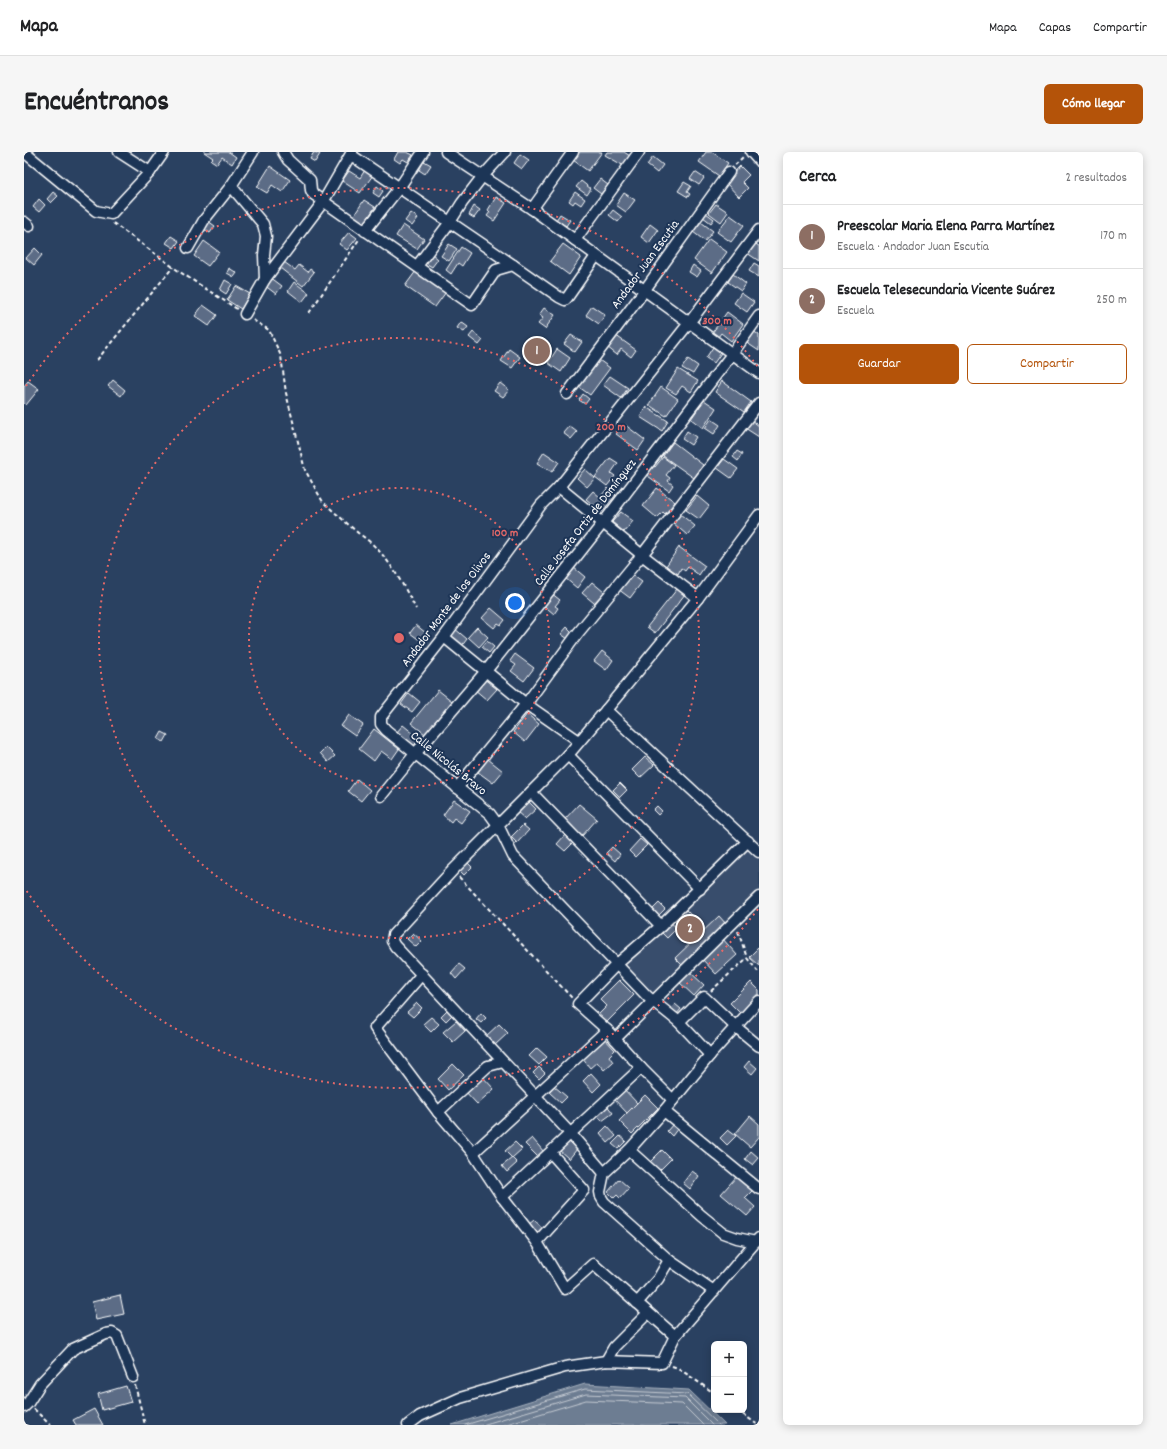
<!DOCTYPE html>
<html lang="es">
<meta charset="utf-8">
<style>
body{margin:0;font-family:Dekko,sans-serif;background:#f6f6f6;color:#202124}
.controls{position:absolute;right:12px;bottom:12px;display:grid;overflow:hidden;border-radius:6px;box-shadow:0 2px 10px #0003}
.controls button{width:36px;height:36px;display:grid;place-items:center;padding:0;border:0;border-bottom:1px solid #e0e0e0;background:#fff;color:#202124;font:20px sans-serif}
.you{position:absolute;left:491px;top:451px;width:14px;height:14px;margin:-10px;border:3px solid #fff;border-radius:50%;background:#1a73e8;box-shadow:0 0 0 6px #1a73e833}
.badge{display:grid;place-items:center;width:26px;height:26px;border-radius:50%;background:#b45309;color:#fff;font-size:13px;font-weight:700}
.pin{position:absolute;translate:-50% -50%;border:2px solid #fff;box-shadow:0 1px 4px #0006}
.list{margin:0;padding:0;list-style:none}
h2{display:flex;justify-content:space-between;align-items:center;height:52px;margin:0;padding:0 16px;font-size:17px}
h2 small{font-size:13px;font-weight:400;color:#757577}
.list li{display:grid;grid-template-columns:26px 1fr auto;gap:12px;align-items:center;box-sizing:border-box;height:64px;padding:0 16px;border-top:1px solid #e0e0e0}
.list b{display:block;font-size:15px;white-space:nowrap}
.list p{margin:0;font-size:13px;white-space:nowrap;color:#757577}
.list em{font-size:13px;font-style:normal;color:#757577}
.actions{display:flex;gap:8px;padding:12px 16px}
.actions a{flex:1;padding:9px 0;border:1px solid #b45309;border-radius:6px;text-align:center;font-size:14px;color:#b45309}
.actions .main{background:#b45309;color:#fff}
.map{position:relative;flex:none;width:735px;height:1273px;overflow:hidden;border-radius:6px}
header{display:flex;align-items:center;gap:24px;box-sizing:border-box;height:56px;padding:0 20px;background:#fff;border-bottom:1px solid #e0e0e0}
header strong{font-size:19px}
nav{display:flex;gap:22px;margin-inline-start:auto;font-size:14px}
.intro{display:flex;align-items:center;justify-content:space-between;box-sizing:border-box;height:96px;padding:0 24px}
h1{margin:0;font-size:28px}
.button{padding:10px 18px;border-radius:6px;background:#b45309;color:#fff;font-size:14px;font-weight:700}
main{display:flex;gap:24px;padding:0 24px}
aside{flex:1;background:#fff;border-radius:6px;box-shadow:0 2px 10px #0003}
.map>svg:first-child{display:block}
.built{fill:#394e6c}
.water{fill:#6d7d92;stroke:#a7b1be}
.lines{fill:none;stroke-linecap:round;stroke-linejoin:round}
.shore{stroke:#c5cbd3;stroke-width:1}
.building{fill:#5b6c86;stroke:#fff}
.street-casing{stroke:#fff;stroke-width:13}
.path{stroke:#fff;stroke-width:2;stroke-dasharray:4 3;stroke-linecap:butt}
.street{stroke:#1d3557;stroke-width:10}
.ring{fill:none;stroke:#e26868;stroke-width:2;stroke-dasharray:2 4}
.labels{text-anchor:middle;dominant-baseline:central;stroke-width:4;stroke-linejoin:round;paint-order:stroke}
.street-label{font-size:13px;fill:#fff;stroke:#1d3557}
.centre{fill:#e26868;stroke:#1d3557;stroke-width:2}
.ring-label{font-size:12px;text-anchor:middle;font-weight:bold;fill:#e26868;stroke:#1d3557;stroke-width:4;stroke-linejoin:round;paint-order:stroke}
</style>
<header>
<strong>Mapa</strong>
<nav><a>Mapa</a><a>Capas</a><a>Compartir</a></nav>
</header>
<div class="intro"><h1>Encuéntranos</h1><a class="button">Cómo llegar</a></div>
<main>
<div class="map">
<svg width="735" height="1273" viewBox="0 0 735 1273">
<rect width="100%" height="100%" fill="#2a4161"/>
<filter id="ink" filterUnits="userSpaceOnUse"><feTurbulence type="fractalNoise" baseFrequency=".025" numOctaves="2"/><feDisplacementMap in="SourceGraphic" scale="8" xChannelSelector="R" yChannelSelector="G"/><feConvolveMatrix kernelMatrix="1 2 1 2 8 2 1 2 1" color-interpolation-filters="sRGB"/></filter>
<g filter="url(#ink)">
<!-- built -->
<g class="built">
<path d="M 505,185 L 529,202 L 520,214 L 496,197 Z"/>
<path d="M 724,692 L 735,702 L 735,743 L 630,847 L 595,812 Z"/>
</g>
<!-- water -->
<path class="water" d="M 561,1232 L 665,1238 L 701,1273 L 428,1273 Z"/>
<g class="lines">
<!-- shore -->
<g class="shore">
<path d="M 441,1273 L 561,1237 L 663,1242 L 695,1273"/>
<path d="M 458,1273 L 562,1242 L 661,1246 L 688,1273"/>
<path d="M 479,1273 L 562,1248 L 658,1252 L 679,1273"/>
</g>
</g>
<!-- building -->
<g class="building">
<path d="M 180,0 L 205,0 L 212,5 L 208,12 L 198,5 L 193,12 L 187,8 L 189,6 Z"/>
<path d="M 290,0 L 296,2 L 291,10 L 286,7 Z"/>
<path d="M 374,0 L 383,0 L 389,3 L 384,10 L 379,7 L 376,11 L 370,7 Z"/>
<path d="M 555,0 L 578,0 L 564,19 L 549,8 Z"/>
<path d="M 583,0 L 600,0 L 606,4 L 600,14 L 581,3 Z"/>
<path d="M 682,0 L 688,0 L 704,11 L 695,24 L 675,10 Z"/>
<path d="M 496,2 L 505,8 L 498,17 L 490,11 Z"/>
<path d="M 629,5 L 639,13 L 633,21 L 623,13 Z"/>
<path d="M 400,9 L 407,13 L 401,22 L 395,18 Z"/>
<path d="M 246,14 L 266,28 L 258,40 L 248,33 L 243,41 L 233,35 Z"/>
<path d="M 716,14 L 725,23 L 718,30 L 724,36 L 715,45 L 701,30 Z"/>
<path d="M 341,18 L 349,23 L 336,41 L 318,29 L 325,19 L 336,26 Z"/>
<path d="M 671,20 L 680,26 L 675,33 L 666,27 Z"/>
<path d="M 576,27 L 584,33 L 577,42 L 569,36 Z"/>
<path d="M 557,29 L 567,37 L 563,43 L 552,35 Z"/>
<path d="M 660,30 L 667,34 L 663,40 L 666,42 L 664,45 L 654,39 Z"/>
<path d="M 353,34 L 359,39 L 355,45 L 349,41 Z"/>
<path d="M 29,40 L 34,44 L 27,51 L 23,47 Z"/>
<path d="M 551,40 L 561,47 L 557,53 L 551,49 L 549,52 L 545,49 Z"/>
<path d="M 600,41 L 611,48 L 602,60 L 592,53 Z"/>
<path d="M 472,45 L 482,51 L 470,69 L 463,64 L 466,60 L 464,58 Z"/>
<path d="M 15,47 L 21,53 L 15,60 L 9,55 Z"/>
<path d="M 340,48 L 351,55 L 340,72 L 329,65 Z"/>
<path d="M 692,52 L 704,60 L 697,70 L 685,61 Z"/>
<path d="M 450,54 L 456,58 L 450,66 L 445,63 Z"/>
<path d="M 589,58 L 598,65 L 594,70 L 585,63 Z"/>
<path d="M 387,61 L 394,66 L 388,74 L 381,69 Z"/>
<path d="M 682,61 L 690,67 L 687,71 L 679,65 Z"/>
<path d="M 536,62 L 546,68 L 542,74 L 532,68 Z"/>
<path d="M 706,63 L 720,73 L 707,90 L 693,80 Z"/>
<path d="M 184,69 L 191,74 L 186,81 L 178,76 Z"/>
<path d="M 677,70 L 689,79 L 681,89 L 669,80 Z"/>
<path d="M 626,72 L 634,78 L 625,91 L 617,85 Z"/>
<path d="M 379,73 L 400,87 L 393,97 L 372,84 Z"/>
<path d="M 325,80 L 333,86 L 323,98 L 315,92 Z"/>
<path d="M 147,84 L 155,89 L 150,96 L 142,91 Z"/>
<path d="M 685,87 L 703,100 L 688,121 L 670,108 Z"/>
<path d="M 180,89 L 195,100 L 184,114 L 170,104 Z"/>
<path d="M 730,91 L 735,94 L 735,109 L 723,101 Z"/>
<path d="M 425,92 L 433,97 L 425,109 L 417,104 Z"/>
<path d="M 539,92 L 557,105 L 545,123 L 526,109 Z"/>
<path d="M 437,95 L 446,101 L 438,114 L 434,111 L 427,122 L 422,118 Z"/>
<path d="M 11,96 L 18,103 L 10,113 L 2,106 Z"/>
<path d="M 407,101 L 414,107 L 408,115 L 400,110 Z"/>
<path d="M 260,110 L 271,118 L 275,113 L 284,120 L 286,117 L 290,120 L 279,134 L 256,116 Z"/>
<path d="M 730,111 L 735,114 L 735,125 L 725,119 Z"/>
<path d="M 669,113 L 677,119 L 673,125 L 665,120 Z"/>
<path d="M 205,116 L 213,121 L 210,125 L 203,121 Z"/>
<path d="M 392,119 L 422,140 L 411,155 L 381,134 Z"/>
<path d="M 709,122 L 722,132 L 717,139 L 704,130 Z"/>
<path d="M 246,125 L 258,134 L 252,142 L 240,133 Z"/>
<path d="M 201,128 L 208,132 L 202,142 L 196,138 Z"/>
<path d="M 270,130 L 285,141 L 278,150 L 264,139 Z"/>
<path d="M 212,134 L 226,142 L 217,157 L 203,148 Z"/>
<path d="M 717,141 L 730,150 L 723,160 L 710,151 Z"/>
<path d="M 179,153 L 193,163 L 185,174 L 171,164 Z"/>
<path d="M 568,154 L 581,163 L 575,172 L 562,163 Z"/>
<path d="M 520,156 L 531,163 L 521,177 L 514,172 L 519,166 L 515,163 Z"/>
<path d="M 703,160 L 719,172 L 707,189 L 697,181 L 694,185 L 688,181 Z"/>
<path d="M 437,170 L 444,175 L 440,180 L 433,176 Z"/>
<path d="M 729,179 L 735,183 L 735,199 L 723,191 L 727,185 L 725,184 Z"/>
<path d="M 449,180 L 459,188 L 455,193 L 445,185 Z"/>
<path d="M 547,183 L 558,190 L 551,200 L 540,192 Z"/>
<path d="M 591,183 L 612,198 L 607,205 L 597,197 L 593,203 L 583,195 Z"/>
<path d="M 505,188 L 525,202 L 519,211 L 499,196 Z"/>
<path d="M 689,195 L 697,201 L 690,211 L 682,206 Z"/>
<path d="M 485,197 L 496,205 L 488,216 L 477,209 Z"/>
<path d="M 533,197 L 546,206 L 537,220 L 524,211 Z"/>
<path d="M 664,207 L 674,214 L 669,222 L 658,216 Z"/>
<path d="M 575,208 L 586,216 L 566,243 L 555,235 Z"/>
<path d="M 654,217 L 674,229 L 667,240 L 658,234 L 652,242 L 642,236 Z"/>
<path d="M 586,224 L 604,236 L 597,246 L 579,233 Z"/>
<path d="M 89,228 L 101,238 L 97,244 L 84,234 Z"/>
<path d="M 4,229 L 15,237 L 2,253 L 0,251 L 0,234 Z"/>
<path d="M 698,229 L 727,250 L 720,260 L 691,240 Z"/>
<path d="M 476,231 L 485,238 L 479,245 L 470,239 Z"/>
<path d="M 637,235 L 654,247 L 642,264 L 625,253 Z"/>
<path d="M 559,242 L 565,247 L 561,252 L 555,248 Z"/>
<path d="M 680,248 L 692,256 L 679,276 L 667,267 Z"/>
<path d="M 622,255 L 644,269 L 638,279 L 616,265 Z"/>
<path d="M 687,267 L 696,273 L 690,282 L 681,276 Z"/>
<path d="M 727,268 L 735,274 L 735,285 L 721,276 Z"/>
<path d="M 600,272 L 621,288 L 614,298 L 592,282 Z"/>
<path d="M 545,274 L 553,280 L 547,287 L 539,281 Z"/>
<path d="M 663,279 L 672,285 L 667,293 L 658,287 Z"/>
<path d="M 649,290 L 679,313 L 670,326 L 639,304 Z"/>
<path d="M 713,299 L 718,302 L 714,309 L 709,305 Z"/>
<path d="M 520,300 L 535,310 L 528,320 L 513,311 Z"/>
<path d="M 639,305 L 650,313 L 642,323 L 646,326 L 644,329 L 649,333 L 645,339 L 621,322 L 628,313 L 631,315 Z"/>
<path d="M 586,306 L 594,311 L 587,321 L 591,324 L 583,334 L 571,325 Z"/>
<path d="M 700,307 L 714,317 L 707,326 L 693,316 Z"/>
<path d="M 561,317 L 571,326 L 563,335 L 553,326 Z"/>
<path d="M 584,336 L 592,343 L 578,360 L 562,347 L 569,339 L 576,345 Z"/>
<path d="M 633,336 L 651,350 L 641,362 L 639,360 L 633,366 L 619,354 Z"/>
<path d="M 673,344 L 685,354 L 675,367 L 662,358 Z"/>
<path d="M 597,360 L 609,369 L 600,380 L 588,370 Z"/>
<path d="M 656,362 L 671,374 L 663,383 L 649,371 Z"/>
<path d="M 655,395 L 681,414 L 675,423 L 664,415 L 661,419 L 657,416 L 654,422 L 642,414 Z"/>
<path d="M 549,415 L 561,425 L 553,436 L 541,426 Z"/>
<path d="M 607,422 L 618,430 L 606,446 L 594,437 Z"/>
<path d="M 568,430 L 580,440 L 570,451 L 558,441 Z"/>
<path d="M 653,437 L 661,442 L 631,481 L 623,475 Z"/>
<path d="M 527,441 L 536,448 L 531,454 L 534,456 L 530,462 L 518,452 Z"/>
<path d="M 467,456 L 481,468 L 477,473 L 474,471 L 470,476 L 458,466 Z"/>
<path d="M 392,473 L 407,485 L 401,492 L 386,481 Z"/>
<path d="M 453,475 L 464,485 L 455,495 L 444,485 Z"/>
<path d="M 543,475 L 549,481 L 544,487 L 537,482 Z"/>
<path d="M 430,476 L 443,487 L 437,495 L 424,484 Z"/>
<path d="M 463,489 L 470,495 L 465,501 L 458,495 Z"/>
<path d="M 578,499 L 589,508 L 582,518 L 570,509 Z"/>
<path d="M 491,502 L 510,516 L 500,529 L 487,519 L 492,513 L 486,509 Z"/>
<path d="M 459,526 L 473,537 L 463,548 L 450,537 Z"/>
<path d="M 414,538 L 428,549 L 401,582 L 387,571 Z"/>
<path d="M 385,541 L 396,550 L 388,560 L 377,552 Z"/>
<path d="M 503,562 L 515,572 L 501,590 L 489,580 Z"/>
<path d="M 325,563 L 339,573 L 331,584 L 317,574 Z"/>
<path d="M 379,573 L 396,587 L 389,595 L 372,581 Z"/>
<path d="M 350,577 L 375,597 L 368,607 L 357,599 L 350,609 L 335,597 Z"/>
<path d="M 138,580 L 144,583 L 140,590 L 134,587 Z"/>
<path d="M 302,595 L 311,604 L 304,610 L 296,601 Z"/>
<path d="M 621,605 L 630,613 L 616,626 L 608,618 Z"/>
<path d="M 464,607 L 479,619 L 469,631 L 454,620 Z"/>
<path d="M 333,627 L 346,638 L 337,649 L 324,639 Z"/>
<path d="M 596,631 L 603,638 L 596,645 L 589,638 Z"/>
<path d="M 430,648 L 446,659 L 437,671 L 430,666 L 427,670 L 419,663 Z"/>
<path d="M 503,648 L 512,657 L 501,667 L 492,659 Z"/>
<path d="M 555,652 L 573,667 L 558,684 L 540,668 Z"/>
<path d="M 633,654 L 638,659 L 634,663 L 629,658 Z"/>
<path d="M 499,673 L 505,678 L 493,691 L 487,685 Z"/>
<path d="M 541,683 L 549,691 L 541,699 L 533,692 Z"/>
<path d="M 616,687 L 623,693 L 611,705 L 605,699 Z"/>
<path d="M 588,695 L 596,702 L 591,709 L 582,701 Z"/>
<path d="M 443,710 L 448,715 L 440,723 L 435,718 Z"/>
<path d="M 635,751 L 641,757 L 633,765 L 628,758 Z"/>
<path d="M 660,756 L 667,763 L 657,772 L 650,765 Z"/>
<path d="M 695,764 L 702,772 L 659,814 L 651,806 Z"/>
<path d="M 646,770 L 653,776 L 643,786 L 637,780 Z"/>
<path d="M 389,781 L 398,789 L 392,795 L 383,787 Z"/>
<path d="M 698,786 L 713,803 L 692,822 L 677,806 Z"/>
<path d="M 735,795 L 735,814 L 725,805 Z"/>
<path d="M 435,812 L 441,817 L 432,827 L 427,821 Z"/>
<path d="M 665,819 L 680,833 L 670,844 L 655,830 Z"/>
<path d="M 595,828 L 610,843 L 581,872 L 573,864 L 583,854 L 576,847 Z"/>
<path d="M 727,830 L 735,838 L 735,843 L 717,862 L 706,851 Z"/>
<path d="M 393,851 L 398,856 L 389,865 L 383,860 Z"/>
<path d="M 651,852 L 657,857 L 652,863 L 646,857 Z"/>
<path d="M 424,857 L 429,862 L 422,869 L 417,864 Z"/>
<path d="M 457,861 L 462,866 L 457,871 L 452,867 Z"/>
<path d="M 407,865 L 415,872 L 407,880 L 399,872 Z"/>
<path d="M 432,869 L 441,879 L 429,890 L 419,880 Z"/>
<path d="M 475,872 L 484,881 L 470,894 L 461,885 Z"/>
<path d="M 580,886 L 591,898 L 585,904 L 589,910 L 580,918 L 573,910 L 566,916 L 558,906 Z"/>
<path d="M 513,896 L 523,905 L 515,913 L 505,904 Z"/>
<path d="M 725,909 L 733,916 L 728,922 L 720,915 Z"/>
<path d="M 429,912 L 440,923 L 424,938 L 414,927 Z"/>
<path d="M 515,915 L 521,921 L 515,927 L 509,921 Z"/>
<path d="M 567,921 L 577,932 L 569,940 L 559,929 Z"/>
<path d="M 457,923 L 470,937 L 453,952 L 440,938 Z"/>
<path d="M 530,934 L 543,945 L 537,951 L 525,940 Z"/>
<path d="M 599,936 L 613,951 L 603,961 L 589,946 Z"/>
<path d="M 621,943 L 634,956 L 608,982 L 595,969 Z"/>
<path d="M 582,952 L 589,961 L 578,969 L 571,961 Z"/>
<path d="M 726,964 L 735,972 L 735,985 L 726,995 L 711,982 Z"/>
<path d="M 649,972 L 654,976 L 648,984 L 643,979 Z"/>
<path d="M 583,974 L 592,984 L 584,991 L 576,981 Z"/>
<path d="M 704,978 L 712,984 L 703,993 L 696,986 Z"/>
<path d="M 596,984 L 602,989 L 594,997 L 588,992 Z"/>
<path d="M 508,986 L 520,1000 L 514,1005 L 501,992 Z"/>
<path d="M 544,989 L 553,997 L 545,1007 L 535,998 Z"/>
<path d="M 491,990 L 498,997 L 488,1006 L 481,999 Z"/>
<path d="M 638,998 L 647,1007 L 634,1020 L 625,1011 Z"/>
<path d="M 727,999 L 735,1006 L 729,1013 L 721,1007 Z"/>
<path d="M 488,1006 L 493,1011 L 483,1020 L 478,1014 Z"/>
<path d="M 668,1019 L 675,1024 L 666,1037 L 659,1031 Z"/>
<path d="M 713,1024 L 729,1038 L 721,1046 L 731,1055 L 723,1064 L 697,1042 Z"/>
<path d="M 595,1027 L 605,1036 L 596,1046 L 593,1043 L 590,1046 L 584,1040 Z"/>
<path d="M 510,1068 L 520,1077 L 514,1083 L 504,1073 Z"/>
<path d="M 96,1143 L 100,1162 L 72,1168 L 68,1150 Z"/>
<path d="M 102,1234 L 107,1250 L 78,1258 L 74,1242 Z"/>
<path d="M 70,1257 L 79,1273 L 52,1273 L 49,1268 Z"/>
</g>
<g class="lines">
<defs>
<g id="street">
<path d="M 0,0 L 72,59 L 87,62 L 126,20 L 140,0"/>
<path d="M 95,0 L 126,20"/>
<path d="M 259,0 L 264,8 L 286,28 L 287,38 L 289,42 L 448,153 L 472,118 L 489,113"/>
<path d="M 422,0 L 508,57 L 735,221"/>
<path d="M 727,0 L 735,9"/>
<path d="M 327,3 L 489,113 L 535,145 L 541,148 L 543,146 L 572,104"/>
<path d="M 207,34 L 239,72 L 242,84 L 240,103 L 241,127"/>
<path d="M 508,57 L 549,0"/>
<path d="M 0,70 L 5,74"/>
<path d="M 341,79 L 375,36 L 399,0"/>
<path d="M 551,88 L 615,0"/>
<path d="M 164,96 L 180,68 L 207,34 L 229,0"/>
<path d="M 393,114 L 426,70 L 438,51 L 458,25 L 481,0"/>
<path d="M 221,162 L 241,127 L 299,50 L 328,0"/>
<path d="M 543,242 L 620,139 L 705,20"/>
<path d="M 535,335 L 618,403 L 674,446"/>
<path d="M 420,485 L 502,552 L 555,589"/>
<path d="M 582,558 L 735,700"/>
<path d="M 544,603 L 676,737"/>
<path d="M 433,636 L 502,552 L 554,481 L 618,403 L 735,251"/>
<path d="M 507,640 L 637,774"/>
<path d="M 357,644 L 391,602 L 462,519 L 579,371 L 708,202 L 735,164"/>
<path d="M 398,822 L 351,876 L 414,960 L 449,1001 L 478,1045 L 513,1090 L 541,1137 L 569,1112 L 651,1184"/>
<path d="M 655,870 L 680,845 L 712,875 L 735,894"/>
<path d="M 591,887 L 735,745"/>
<path d="M 686,903 L 655,870 L 624,845 L 489,704 L 474,673 L 466,662 L 362,578 L 357,572 L 357,565 L 420,485 L 517,353 L 535,335 L 665,171 L 735,78"/>
<path d="M 649,948 L 617,916 L 583,878 L 554,852 L 593,812 L 637,774 L 724,689"/>
<path d="M 640,959 L 735,1037"/>
<path d="M 414,960 L 464,914 L 479,910"/>
<path d="M 605,998 L 678,1064 L 699,1081 L 713,1086 L 732,1090"/>
<path d="M 449,1001 L 583,878"/>
<path d="M 580,1021 L 546,981 L 371,794 L 368,789 L 369,783 L 429,718 L 544,603 L 582,558 L 674,446 L 735,363"/>
<path d="M 478,1045 L 617,916"/>
<path d="M 513,1090 L 560,1038 L 527,1001"/>
<path d="M 645,1108 L 580,1050 L 577,1045 L 576,1040 L 580,1021 L 605,998 L 640,959 L 686,903 L 735,849"/>
<path d="M 613,1151 L 634,1127 L 645,1108 L 690,1139"/>
<path d="M 582,1209 L 590,1195 L 624,1161"/>
<path d="M 0,1255 L 4,1251 L 16,1232 L 49,1197 L 82,1182 L 88,1181 L 93,1184 L 109,1225"/>
<path d="M 384,1273 L 396,1264 L 436,1246 L 541,1215 L 582,1209 L 638,1211 L 651,1184 L 735,1086"/>
</g>
</defs>
<!-- street casing -->
<use href="#street" class="street-casing"/>
<!-- path -->
<g class="path">
<path d="M 711,13 L 719,5"/>
<path d="M 89,71 L 156,120 L 213,157"/>
<path d="M 285,161 L 336,86"/>
<path d="M 229,168 L 245,178 L 257,204 L 262,241 L 281,318 L 299,350 L 334,381 C 362,399 377,429 392,457"/>
<path d="M 73,208 L 149,115"/>
<path d="M 435,725 L 548,846"/>
<path d="M 714,779 L 723,806 L 735,821"/>
<path d="M 687,839 L 723,806"/>
<path d="M 648,1214 L 654,1216 L 690,1241"/>
<path d="M 111,1233 L 121,1273"/>
<path d="M 10,1257 L 26,1273"/>
<path d="M 713,1258 L 734,1273"/>
</g>
<!-- street -->
<use href="#street" class="street"/>
</g>
</g>
<!-- distance rings -->
<g class="ring">
<circle cx="375" cy="486" r="150"/>
<circle cx="375" cy="486" r="300"/>
<path d="M734 757A450 450 0 0 1 2 738M2 234A450 450 0 0 1 734 215"/>
</g>
<g class="labels">
<!-- street labels -->
<g class="street-label">
<text transform="translate(622 113) rotate(-54)">Andador Juan Escutia</text>
<text transform="translate(562 371) rotate(-52)">Calle Josefa Ortiz de Domínguez</text>
<text transform="translate(423 458) rotate(-53)">Andador Monte de los Olivos</text>
<text transform="translate(424 612) rotate(39)">Calle Nicolás Bravo</text>
</g>
</g>
<circle cx="375" cy="486" r="6" class="centre"/>
<g class="ring-label">
<text x="693" y="172">300 m</text>
<text x="587" y="278">200 m</text>
<text x="481" y="384">100 m</text>
</g>
</svg>
<div class="controls">
<button>+</button>
<button>−</button>
</div>
<div class="you"></div>
<div class="pin badge" style="left:513px;top:199px;background:#8d6e63">1</div>
<div class="pin badge" style="left:666px;top:777px;background:#8d6e63">2</div>
</div>
<aside>
<h2>Cerca<small>2 resultados</small></h2>
<ul class="list">
<li><span class="badge" style="background:#8d6e63">1</span><div><b>Preescolar Maria Elena Parra Martínez</b><p>Escuela · Andador Juan Escutia</p></div><em>170 m</em></li>
<li><span class="badge" style="background:#8d6e63">2</span><div><b>Escuela Telesecundaria Vicente Suárez</b><p>Escuela</p></div><em>250 m</em></li>
</ul>
<div class="actions"><a class="main">Guardar</a><a>Compartir</a></div>
</aside>
</main>
